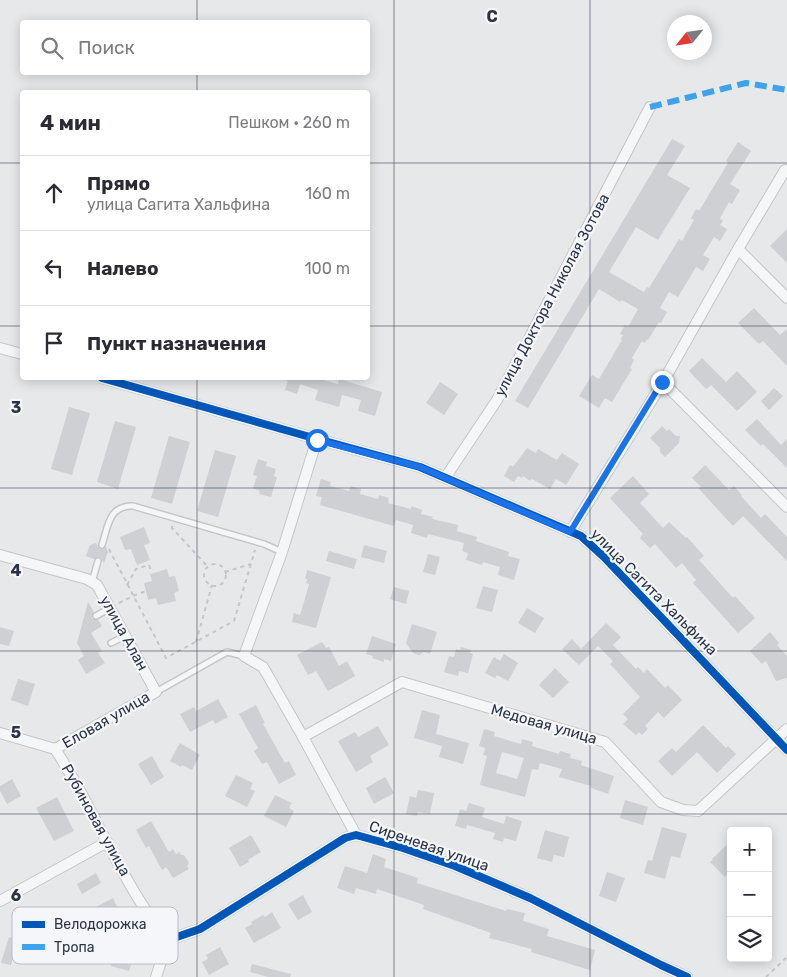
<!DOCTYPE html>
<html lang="ru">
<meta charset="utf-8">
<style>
body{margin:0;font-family:Rubik,sans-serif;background:#f7f7f7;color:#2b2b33}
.controls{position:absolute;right:15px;bottom:15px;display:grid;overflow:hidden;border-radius:5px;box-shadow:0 2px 12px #0003}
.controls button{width:45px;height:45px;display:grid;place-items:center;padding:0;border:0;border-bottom:1px solid #e1e1e2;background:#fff;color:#2b2b33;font:25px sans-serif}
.compass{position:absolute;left:667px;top:15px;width:45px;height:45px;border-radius:50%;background:#fff;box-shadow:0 2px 12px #0003;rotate:240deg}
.stop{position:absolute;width:15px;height:15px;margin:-11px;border:4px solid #1a73e8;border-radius:50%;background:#fff}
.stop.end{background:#1a73e8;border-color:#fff;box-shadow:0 1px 5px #0008}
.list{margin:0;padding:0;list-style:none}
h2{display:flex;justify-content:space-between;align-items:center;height:65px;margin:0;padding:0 20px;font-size:21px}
h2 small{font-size:16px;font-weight:400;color:#7c7c81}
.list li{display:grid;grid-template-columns:32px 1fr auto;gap:15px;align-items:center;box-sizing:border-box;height:75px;padding:0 20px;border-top:1px solid #e1e1e2}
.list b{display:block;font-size:19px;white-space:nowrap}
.list p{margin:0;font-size:16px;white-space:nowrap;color:#7c7c81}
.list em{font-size:16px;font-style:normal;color:#7c7c81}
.icon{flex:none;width:28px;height:28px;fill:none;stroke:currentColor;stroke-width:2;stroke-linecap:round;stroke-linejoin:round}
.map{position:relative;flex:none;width:787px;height:977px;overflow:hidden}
.search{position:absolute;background:#fff;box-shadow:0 2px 12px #0003;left:20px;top:20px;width:350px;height:55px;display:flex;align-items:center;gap:12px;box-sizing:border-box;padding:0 18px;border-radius:5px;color:#7c7c81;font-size:19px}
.panel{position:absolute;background:#fff;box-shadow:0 2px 12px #0003;left:20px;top:90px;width:350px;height:290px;border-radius:5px}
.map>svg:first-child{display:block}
.building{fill:#ced0d3;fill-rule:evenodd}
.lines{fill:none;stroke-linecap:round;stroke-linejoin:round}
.service-casing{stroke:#c4c6c8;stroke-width:8}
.minor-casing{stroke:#c4c6c8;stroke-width:12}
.path{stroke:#c5c6ca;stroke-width:2;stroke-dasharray:4 4;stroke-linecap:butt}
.service{stroke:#f5f6f7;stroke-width:5}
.minor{stroke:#f5f6f7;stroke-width:10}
.quiet{stroke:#3ea3ec;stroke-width:6;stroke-dasharray:12 6;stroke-linecap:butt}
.cycleway-casing{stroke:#f4f6f9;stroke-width:11}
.cycleway{stroke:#0057b8;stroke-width:8}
.route{stroke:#1a73e8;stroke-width:6}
.grid{fill:none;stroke:#2b3445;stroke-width:1;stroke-opacity:0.55}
.labels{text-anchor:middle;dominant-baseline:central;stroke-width:4.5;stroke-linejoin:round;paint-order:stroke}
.street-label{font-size:15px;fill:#2b3445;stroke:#f4f6f9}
.key{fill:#f4f6f9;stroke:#b8bcc3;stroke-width:1}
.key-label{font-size:14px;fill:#2b3445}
.grid-label{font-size:16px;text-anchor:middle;font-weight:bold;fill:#2b3445;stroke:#f4f6f9;stroke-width:4.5;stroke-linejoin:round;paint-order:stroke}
</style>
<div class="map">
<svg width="787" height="977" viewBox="0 0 787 977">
<rect width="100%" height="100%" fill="#e6e8ea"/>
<!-- building -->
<g class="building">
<path d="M 672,139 L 685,146 L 667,175 L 690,188 L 658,240 L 636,227 L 609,272 L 644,292 L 647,287 L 649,288 L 679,239 L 682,241 L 694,220 L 691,218 L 696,209 L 699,211 L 728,163 L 726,161 L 738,142 L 751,151 L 730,184 L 740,190 L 732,204 L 729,202 L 720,218 L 723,221 L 720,225 L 727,229 L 720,241 L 714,237 L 703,255 L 710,259 L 703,271 L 696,267 L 678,297 L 669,292 L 660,308 L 667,312 L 661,323 L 659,322 L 648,340 L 647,339 L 645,343 L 642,341 L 632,358 L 634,360 L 630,368 L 632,369 L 612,402 L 605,398 L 599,408 L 579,396 L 592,375 L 599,379 L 622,340 L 621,339 L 623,335 L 620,334 L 625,325 L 628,327 L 638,309 L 622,300 L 620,302 L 599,289 L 528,408 L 515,401 Z"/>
<path d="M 787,229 L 787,263 L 770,246 Z"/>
<path d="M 754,308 L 780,335 L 787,329 L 787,366 L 763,341 L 759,344 L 738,323 Z"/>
<path d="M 702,358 L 726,382 L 737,371 L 757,392 L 737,411 L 711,385 L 706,389 L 689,371 Z"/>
<path d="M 285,378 L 316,378 L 338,384 L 339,379 L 382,392 L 375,416 L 358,411 L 361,400 L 342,395 L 339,407 L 315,400 L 318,390 L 300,384 L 297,394 L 285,390 L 288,381 L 285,380 Z"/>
<path d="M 440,382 L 458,394 L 444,415 L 426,403 Z"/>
<path d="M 774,388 L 783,396 L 769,410 L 761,401 Z"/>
<path d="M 69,407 L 90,413 L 72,475 L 51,469 Z"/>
<path d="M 757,419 L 781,445 L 787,439 L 787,468 L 763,444 L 761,446 L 745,430 Z"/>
<path d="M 115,421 L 136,427 L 118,489 L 97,482 Z"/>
<path d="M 662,426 L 667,431 L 669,429 L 676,436 L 680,436 L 679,443 L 665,457 L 660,452 L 660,448 L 650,438 Z"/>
<path d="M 169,436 L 190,442 L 172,504 L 151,498 Z"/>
<path d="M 527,448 L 536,453 L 538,449 L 557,460 L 562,453 L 579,464 L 566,485 L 556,479 L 550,489 L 532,479 L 530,481 L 523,476 L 522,478 L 518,476 L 514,482 L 504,476 L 510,465 L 513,467 Z"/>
<path d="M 215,450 L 236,456 L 218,517 L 197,511 Z"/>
<path d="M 258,459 L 267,462 L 266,466 L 276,469 L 274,476 L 277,477 L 271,497 L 259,494 L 260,491 L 253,488 L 257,476 L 253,475 Z"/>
<path d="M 705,465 L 729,490 L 734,486 L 742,495 L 741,496 L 761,518 L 765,514 L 787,537 L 787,561 L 743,516 L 733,526 L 699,489 L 701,487 L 692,478 Z"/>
<path d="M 633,476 L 649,494 L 640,503 L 663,528 L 669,522 L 686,538 L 687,537 L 704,556 L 699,560 L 733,598 L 735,596 L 755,618 L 738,633 L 693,583 L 696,580 L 682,563 L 676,568 L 655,544 L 650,548 L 640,538 L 643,534 L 610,498 Z"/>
<path d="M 321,479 L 331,482 L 330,486 L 349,491 L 351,486 L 361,489 L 360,494 L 378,499 L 379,495 L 389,498 L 388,503 L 411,509 L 411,506 L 422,510 L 421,514 L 433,517 L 432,519 L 458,525 L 457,531 L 477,537 L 476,541 L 509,552 L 508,556 L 520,559 L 514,580 L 498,575 L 500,567 L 483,562 L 482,565 L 466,560 L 468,553 L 462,551 L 464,543 L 428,534 L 427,538 L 411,533 L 413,525 L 396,520 L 394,526 L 320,505 L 322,497 L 316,496 Z"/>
<path d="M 144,527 L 150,543 L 144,545 L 150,560 L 137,565 L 131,549 L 125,550 L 120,537 Z"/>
<path d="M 96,543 L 100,549 L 106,547 L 108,552 L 104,563 L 100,557 L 94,559 L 86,556 L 90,545 Z"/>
<path d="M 364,545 L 387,551 L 384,563 L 361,557 Z"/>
<path d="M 329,551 L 357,559 L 354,569 L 326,561 Z"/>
<path d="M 428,554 L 440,557 L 435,575 L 423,572 Z"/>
<path d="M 167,569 L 169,577 L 175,576 L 179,591 L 174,593 L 176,601 L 158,605 L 156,598 L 148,600 L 144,583 L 152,581 L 150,574 Z"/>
<path d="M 307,570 L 331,577 L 316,628 L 292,622 L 294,613 L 300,615 L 304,602 L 309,584 L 306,583 L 307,579 L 305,579 Z"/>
<path d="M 483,586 L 498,590 L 492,612 L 476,608 Z"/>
<path d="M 394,587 L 409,591 L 406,604 L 390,599 Z"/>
<path d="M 88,602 L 94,612 L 92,616 L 92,619 L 98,620 L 102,626 L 91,633 L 102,651 L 98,653 L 105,663 L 86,674 L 78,660 L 84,656 L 77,643 Z"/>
<path d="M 527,608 L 544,618 L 535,633 L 518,623 Z"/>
<path d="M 606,623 L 621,637 L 613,645 L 636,669 L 638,667 L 644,673 L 647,669 L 665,688 L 668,685 L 682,700 L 664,718 L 658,712 L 645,726 L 648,729 L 642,735 L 639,732 L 636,735 L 623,724 L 628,719 L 623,714 L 640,697 L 610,664 L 613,661 L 598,646 L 579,665 L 562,649 L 572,639 L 581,649 Z"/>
<path d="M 412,624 L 437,632 L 430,654 L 424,652 L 419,655 L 413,653 L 406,643 Z"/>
<path d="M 0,627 L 14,631 L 9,646 L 0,644 Z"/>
<path d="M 770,632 L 779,643 L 777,645 L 787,656 L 787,678 L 776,681 L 766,661 L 762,664 L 750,651 Z"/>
<path d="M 372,636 L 396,644 L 391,661 L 384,659 L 384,662 L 372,658 L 373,656 L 366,654 Z"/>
<path d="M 322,642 L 326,648 L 329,647 L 339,666 L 347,661 L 355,676 L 328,691 L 316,671 L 308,675 L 297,655 Z"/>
<path d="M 461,647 L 471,650 L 470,653 L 473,654 L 468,673 L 459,671 L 458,676 L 444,672 L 449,656 L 454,657 L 456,649 L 460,650 Z"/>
<path d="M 504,654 L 518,663 L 508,681 L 497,675 L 495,678 L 485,673 L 494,657 L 500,661 Z"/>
<path d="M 555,668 L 569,682 L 553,698 L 539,685 Z"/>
<path d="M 18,679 L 35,684 L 28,706 L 11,700 Z"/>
<path d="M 218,699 L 228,717 L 215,724 L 213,720 L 190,732 L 180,714 L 194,707 L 196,711 Z"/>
<path d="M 256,705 L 265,723 L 263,724 L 285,763 L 289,761 L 296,775 L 279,784 L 267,762 L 262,764 L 254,751 L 258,748 L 239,714 Z"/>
<path d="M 422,710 L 440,715 L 436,734 L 469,743 L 463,764 L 439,757 L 442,746 L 414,738 Z"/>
<path d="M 703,725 L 726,748 L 728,746 L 736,754 L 717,773 L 697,752 L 672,776 L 658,761 L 672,748 L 676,752 Z"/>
<path d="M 378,726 L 389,745 L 370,756 L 373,762 L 356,772 L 338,741 L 355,732 L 358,737 Z"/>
<path d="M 484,729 L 495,732 L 494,736 L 521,744 L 522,739 L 533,742 L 532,746 L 559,754 L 560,751 L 571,754 L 570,758 L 582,761 L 581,765 L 614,776 L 608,794 L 591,788 L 591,786 L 559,777 L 562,769 L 540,763 L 538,770 L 532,769 L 525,797 L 480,785 L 487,756 L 483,755 L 485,748 L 479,746 ZM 502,752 L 524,758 L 517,779 L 496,773 Z"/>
<path d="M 180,743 L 200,755 L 192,770 L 182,765 L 181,767 L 170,761 Z"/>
<path d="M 152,756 L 164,777 L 151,785 L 138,764 Z"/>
<path d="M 236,775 L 253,783 L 250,789 L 255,791 L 247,807 L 225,796 Z"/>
<path d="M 385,777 L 394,793 L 374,804 L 366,788 Z"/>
<path d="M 12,779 L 21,796 L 7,804 L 0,791 L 0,786 Z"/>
<path d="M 418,790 L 434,793 L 430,814 L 418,812 L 417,816 L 406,814 L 410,796 L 416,798 Z"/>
<path d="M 275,795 L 292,803 L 289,808 L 294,811 L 286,827 L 264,816 Z"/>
<path d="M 57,797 L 74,831 L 54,841 L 36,808 Z"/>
<path d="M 625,800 L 648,807 L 643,825 L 620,818 Z"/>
<path d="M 469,803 L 485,808 L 482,817 L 504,824 L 506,816 L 522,821 L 516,841 L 504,838 L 503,842 L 493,839 L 495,833 L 467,825 L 466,829 L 455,826 L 460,809 L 466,811 Z"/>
<path d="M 151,821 L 169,852 L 173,849 L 176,854 L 179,852 L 181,855 L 184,855 L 189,863 L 187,866 L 189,869 L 173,878 L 166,867 L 162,870 L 149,846 L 146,848 L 136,830 Z"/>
<path d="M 662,827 L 687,834 L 680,858 L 671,856 L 665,879 L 644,873 L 648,860 L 652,861 Z"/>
<path d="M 545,830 L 569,837 L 564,857 L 554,855 L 552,862 L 537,858 Z"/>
<path d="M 251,835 L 261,852 L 248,860 L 249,862 L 240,867 L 229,848 Z"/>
<path d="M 731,841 L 731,871 L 725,877 L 710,862 L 713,860 L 712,859 Z"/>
<path d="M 373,854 L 386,859 L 384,867 L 418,878 L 417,883 L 506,911 L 507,909 L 525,913 L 523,921 L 549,929 L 547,936 L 595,950 L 590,970 L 531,952 L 532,949 L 489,938 L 491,933 L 423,909 L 424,905 L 377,889 L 376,894 L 356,888 L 354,894 L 337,888 L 345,866 L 367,873 Z"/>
<path d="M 607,872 L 625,878 L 616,902 L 599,896 Z"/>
<path d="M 96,873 L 101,883 L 82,894 L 77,884 Z"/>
<path d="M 303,895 L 312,912 L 298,920 L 288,904 Z"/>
<path d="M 113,898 L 120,913 L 99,924 L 92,909 Z"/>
<path d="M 272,912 L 281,928 L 254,943 L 245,928 L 252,924 L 251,922 L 263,915 L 265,917 Z"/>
<path d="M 9,937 L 37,945 L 32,962 L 13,957 L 11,965 L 1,963 Z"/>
<path d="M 117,944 L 136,949 L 129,971 L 111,966 Z"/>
<path d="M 220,947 L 229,964 L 209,975 L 202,962 L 208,959 L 206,955 Z"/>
<path d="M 252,964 L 291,974 L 290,977 L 268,977 L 250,972 Z"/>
</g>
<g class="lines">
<defs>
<g id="service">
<path d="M 102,545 C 108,526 109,505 133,506 L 264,544 L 282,552"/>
<path d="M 92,582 L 98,561"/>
<path d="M 96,616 L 110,608"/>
<path d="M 111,643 L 125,636"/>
<path d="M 156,692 L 227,652 L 244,656"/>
</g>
<g id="minor">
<path d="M 738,249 L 787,298"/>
<path d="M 0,348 L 22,354"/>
<path d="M 102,378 L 317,439 L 420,467 L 581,536 L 604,557 L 787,750"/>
<path d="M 663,382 L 787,507"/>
<path d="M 317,439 L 282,552 L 244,656 L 263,667 L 303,737 L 356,835"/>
<path d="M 445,478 L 497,400 L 650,107"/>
<path d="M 570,532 L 663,382 L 738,249 L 785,170"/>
<path d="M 0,555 L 87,579 L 97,585 L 156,692 L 55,749"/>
<path d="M 0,733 L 55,749 C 89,800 111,858 145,909 C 152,919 160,929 168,940"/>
<path d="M 303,737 L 402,682 L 605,742 L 661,802 L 683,810 L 698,811 L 787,729"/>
<path d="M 0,901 L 107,842"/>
<path d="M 168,940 L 200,929 L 345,838 L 356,835 L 403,848 L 455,866 L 530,898 L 661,965 L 687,977"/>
<path d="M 156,977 L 168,940"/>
</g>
</defs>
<!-- service casing -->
<use href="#service" class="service-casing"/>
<!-- minor casing -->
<use href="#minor" class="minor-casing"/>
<!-- path -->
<g class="path">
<path d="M 172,526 L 172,528 L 208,567"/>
<path d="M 109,549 L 166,658 L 234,621 L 255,550"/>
<circle cx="215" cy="575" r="11"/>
<path d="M 225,572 L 251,564"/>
<path d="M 127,585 L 136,569 L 149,565 L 151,571"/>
<path d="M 119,603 L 133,596 L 146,591"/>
<path d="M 196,642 L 212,585"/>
<path d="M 766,977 L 787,957"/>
</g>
<!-- service -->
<use href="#service" class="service"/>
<!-- minor -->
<use href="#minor" class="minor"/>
<!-- quiet -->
<path class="quiet" d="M 650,107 L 746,83 L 787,90"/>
<defs>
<g id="cycleway">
<path d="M 102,378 L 317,439 L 420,467 L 581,536 L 604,557 L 787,750"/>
<path d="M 168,940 L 200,929 L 345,838 L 356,835 L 403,848 L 455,866 L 530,898 L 661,965 L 687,977"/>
</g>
</defs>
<!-- cycleway casing -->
<use href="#cycleway" class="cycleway-casing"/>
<!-- cycleway -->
<use href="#cycleway" class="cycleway"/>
</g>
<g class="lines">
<!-- route -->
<path class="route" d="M 317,440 L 420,467 L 570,532 L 662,382"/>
</g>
<!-- grid -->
<path class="grid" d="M 197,0 L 197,22M 394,0 L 394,977M 590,0 L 590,977M 197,72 L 197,92M 0,163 L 22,163M 368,163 L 787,163M 0,326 L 22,326M 368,326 L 787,326M 197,378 L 197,977M 0,488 L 787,488M 0,651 L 787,651M 0,814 L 787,814"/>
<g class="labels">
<!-- street labels -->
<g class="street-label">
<text transform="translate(552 295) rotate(-62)">улица Доктора Николая Зотова</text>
<text transform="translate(654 592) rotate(45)">улица Сагита Хальфина</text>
<text transform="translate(124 633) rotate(61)">улица Алан</text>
<text transform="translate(106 720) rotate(-30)">Еловая улица</text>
<text transform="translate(544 724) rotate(16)">Медовая улица</text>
<text transform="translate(96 820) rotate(61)">Рубиновая улица</text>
<text transform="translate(429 846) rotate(19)">Сиреневая улица</text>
</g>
</g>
<!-- legend -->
<rect x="12" y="907" width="166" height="57" rx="8" class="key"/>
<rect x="22" y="921" width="23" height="7" fill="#0057b8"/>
<rect x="22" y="944" width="23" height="6" fill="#3ea3ec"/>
<g class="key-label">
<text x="54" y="929">Велодорожка</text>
<text x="54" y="952">Тропа</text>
</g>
<g class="grid-label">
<text x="492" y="22">C</text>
<text x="16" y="413">3</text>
<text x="16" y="576">4</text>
<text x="16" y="738">5</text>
<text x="16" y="901">6</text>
</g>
</svg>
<div class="controls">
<button>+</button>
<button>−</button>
<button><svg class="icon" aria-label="layers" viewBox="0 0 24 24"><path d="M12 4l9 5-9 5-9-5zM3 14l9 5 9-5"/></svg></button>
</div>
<svg class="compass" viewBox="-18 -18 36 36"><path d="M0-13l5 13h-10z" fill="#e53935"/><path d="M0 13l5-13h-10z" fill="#7c7c81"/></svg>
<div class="stop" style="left:317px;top:440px"></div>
<div class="stop end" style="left:662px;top:382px"></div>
<div class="search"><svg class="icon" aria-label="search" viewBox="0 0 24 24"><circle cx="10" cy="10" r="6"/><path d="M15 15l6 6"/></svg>Поиск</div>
<section class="panel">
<h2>4 мин<small>Пешком · 260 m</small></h2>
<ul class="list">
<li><svg class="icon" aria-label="ahead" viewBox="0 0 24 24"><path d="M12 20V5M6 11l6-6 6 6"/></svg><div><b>Прямо</b><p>улица Сагита Хальфина</p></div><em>160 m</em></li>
<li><svg class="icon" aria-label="left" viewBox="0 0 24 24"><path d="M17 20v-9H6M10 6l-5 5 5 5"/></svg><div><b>Налево</b></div><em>100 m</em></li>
<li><svg class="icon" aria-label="arrive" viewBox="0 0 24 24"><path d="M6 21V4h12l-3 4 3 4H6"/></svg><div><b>Пункт назначения</b></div></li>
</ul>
</section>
</div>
